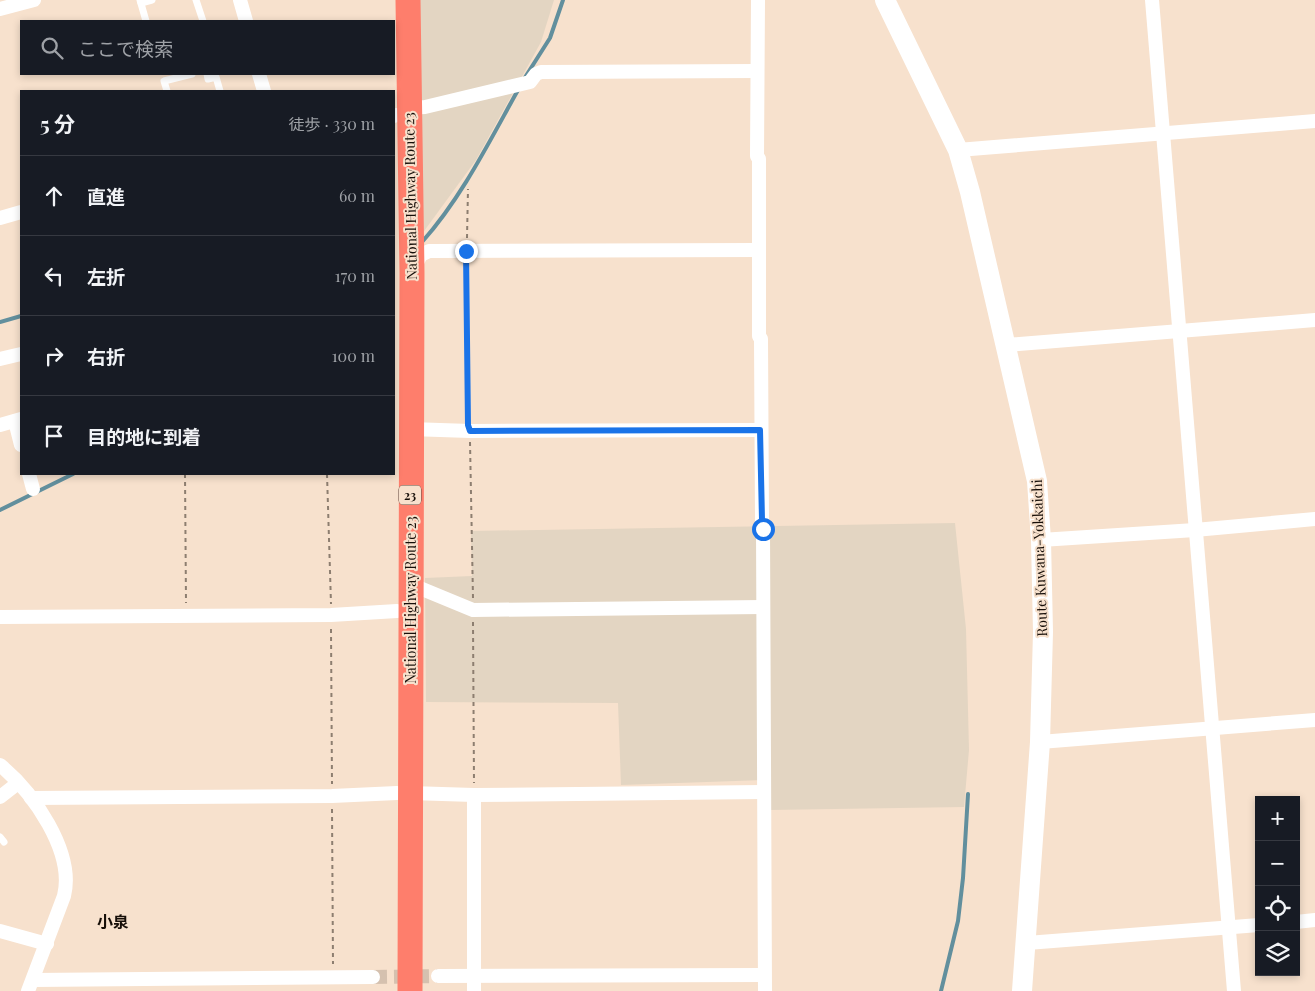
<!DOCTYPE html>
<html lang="ja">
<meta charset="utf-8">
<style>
body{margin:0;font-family:"Playfair Display","Noto Sans JP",serif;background:#242831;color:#f1f3f6}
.controls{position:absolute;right:15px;bottom:15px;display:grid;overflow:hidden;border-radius:0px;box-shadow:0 2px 8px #0003}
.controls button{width:45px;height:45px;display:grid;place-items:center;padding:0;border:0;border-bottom:1px solid #363941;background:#171b24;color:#f1f3f6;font:25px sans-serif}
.stop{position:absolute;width:15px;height:15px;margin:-11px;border:4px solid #1a73e8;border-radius:50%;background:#fff}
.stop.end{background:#1a73e8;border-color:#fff;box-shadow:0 1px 5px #0008}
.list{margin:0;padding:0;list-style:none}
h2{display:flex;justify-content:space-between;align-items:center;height:65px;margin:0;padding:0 20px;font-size:21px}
h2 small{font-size:16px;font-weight:400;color:#9ea1a6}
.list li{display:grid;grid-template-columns:32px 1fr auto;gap:15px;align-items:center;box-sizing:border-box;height:80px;padding:0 20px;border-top:1px solid #363941}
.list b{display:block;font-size:19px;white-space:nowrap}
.list em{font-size:16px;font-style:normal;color:#9ea1a6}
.icon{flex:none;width:28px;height:28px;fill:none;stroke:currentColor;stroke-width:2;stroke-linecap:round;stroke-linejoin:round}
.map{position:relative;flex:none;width:1315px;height:991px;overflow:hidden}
.search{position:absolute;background:#171b24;box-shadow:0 2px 8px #0003;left:20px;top:20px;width:375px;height:55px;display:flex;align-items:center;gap:12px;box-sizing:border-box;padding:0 18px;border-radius:0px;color:#9ea1a6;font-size:19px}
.panel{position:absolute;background:#171b24;box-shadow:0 2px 8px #0003;left:20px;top:90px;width:375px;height:385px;border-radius:0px}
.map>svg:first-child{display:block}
.industrial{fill:#e3d5c2}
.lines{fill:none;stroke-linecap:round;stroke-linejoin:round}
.stream{stroke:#628f9d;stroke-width:4}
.street-tunnel{stroke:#d5c1af;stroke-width:14;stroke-dasharray:14 7;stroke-linecap:butt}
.path{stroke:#8d7e70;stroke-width:2;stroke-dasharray:4 4;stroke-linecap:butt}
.lane{stroke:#fff;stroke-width:7}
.street{stroke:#fff;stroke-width:14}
.secondary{stroke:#fff;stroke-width:20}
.highway{stroke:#fe7e6c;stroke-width:25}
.route{stroke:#1a73e8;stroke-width:6}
.labels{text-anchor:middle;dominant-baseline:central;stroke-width:4;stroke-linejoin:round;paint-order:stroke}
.shield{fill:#f7e1cd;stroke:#5a4d43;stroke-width:1}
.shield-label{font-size:12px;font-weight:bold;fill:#160e08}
.street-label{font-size:14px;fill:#160e08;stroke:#f7e1cd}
.quarter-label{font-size:16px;font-weight:bold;fill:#160e08;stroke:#f7e1cd}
</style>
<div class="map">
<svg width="1315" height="991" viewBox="0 0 1315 991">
<rect width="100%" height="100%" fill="#f7e1cd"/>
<!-- industrial -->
<g class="industrial">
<path d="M 419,0 L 554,0 L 541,42 L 476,160 L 419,238 Z"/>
<path d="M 955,523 L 966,629 L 969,750 L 964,807 L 770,810 L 765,780 L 621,785 L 618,703 L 426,702 L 425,578 L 472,576 L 471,531 Z"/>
</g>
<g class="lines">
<!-- stream -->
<g class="stream">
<path d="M 524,79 L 550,38 L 563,0"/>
<path d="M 422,242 C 462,197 489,142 518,90"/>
<path d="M 0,322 L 21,316"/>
<path d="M 0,510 L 73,474"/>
<path d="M 941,991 L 958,921 L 963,878 L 968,794"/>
</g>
<!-- street-tunnel -->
<path class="street-tunnel" d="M 373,977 L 438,976"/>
<!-- path -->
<g class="path">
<path d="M 467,238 L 468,189"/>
<path d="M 466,262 L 468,418"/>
<path d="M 470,442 L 473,598"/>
<path d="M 185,474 L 186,603"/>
<path d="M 327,474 L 331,604"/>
<path d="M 473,622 L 474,783"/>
<path d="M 331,629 L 332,784"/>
<path d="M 332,809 L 333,964"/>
</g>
<!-- lane -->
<g class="lane">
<path d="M 140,0 L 146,21"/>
<path d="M 196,0 L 203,21"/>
<path d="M 141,3 L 152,0"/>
<path d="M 207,74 L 208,79 L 216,77 L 220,91"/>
<path d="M 167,91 L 164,81 L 192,74"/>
<path d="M 0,837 L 4,842"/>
</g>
<!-- street -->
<g class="street">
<path d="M 240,0 L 246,21"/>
<path d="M 758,0 L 757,156 L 759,159 L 759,336 L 761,339 L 762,520 L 763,529 L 765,991"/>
<path d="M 1152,0 L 1234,991"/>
<path d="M 0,9 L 34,0"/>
<path d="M 259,74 L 264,91"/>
<path d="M 409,108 L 425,107 L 530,82 L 536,74 L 541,72 L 757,71"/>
<path d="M 394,116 L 396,115"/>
<path d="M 958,150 L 1315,121"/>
<path d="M 0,218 L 21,212"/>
<path d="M 414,268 L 421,255 L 429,251 L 758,250"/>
<path d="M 1007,345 L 1315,320"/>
<path d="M 0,359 L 21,354"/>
<path d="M 15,421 L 21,445"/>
<path d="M 0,425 L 21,419"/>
<path d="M 410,429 L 470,431 L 761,430"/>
<path d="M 29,474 L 33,489"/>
<path d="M 1041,540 L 1195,530 L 1315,519"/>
<path d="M 410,584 L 473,610 L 763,607"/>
<path d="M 0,617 L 331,615 L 397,611"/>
<path d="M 1040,742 L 1315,720"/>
<path d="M 0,765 C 33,792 75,852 64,896 L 28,991"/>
<path d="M 410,793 L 474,795 L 763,792"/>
<path d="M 0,797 L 18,783"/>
<path d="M 31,798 L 332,796 L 397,793"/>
<path d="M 1296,922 L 1315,920"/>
<path d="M 0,931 L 47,944"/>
<path d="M 1027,943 L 1259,925"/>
<path d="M 438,976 L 764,975"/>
<path d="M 33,980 L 373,977"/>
<path d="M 474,991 L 474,795"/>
</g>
<!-- secondary -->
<path class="secondary" d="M 885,0 L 958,150 L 970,192 L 1037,481 L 1041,540 L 1043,632 L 1040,742 L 1022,991"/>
<!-- highway -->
<path class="highway" d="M 408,0 L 412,273 L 410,991"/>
</g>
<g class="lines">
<!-- route -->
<path class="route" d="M 466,251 L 468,425 L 470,431 L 760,430 L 762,520 L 763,529"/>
</g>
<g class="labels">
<!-- shield labels -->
<rect class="shield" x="399" y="485.5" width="22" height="19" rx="4"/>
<g class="shield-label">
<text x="410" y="495">23</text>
</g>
<!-- street labels -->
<g class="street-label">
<text transform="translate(410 196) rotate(-91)">National Highway Route 23</text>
<text transform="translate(1039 558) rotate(-92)">Route Kuwana-Yokkaichi</text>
<text transform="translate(410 600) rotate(-90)">National Highway Route 23</text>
</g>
<!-- quarter labels -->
<g class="quarter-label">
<text x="113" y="921">小泉</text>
</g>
</g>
</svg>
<div class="controls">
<button>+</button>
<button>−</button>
<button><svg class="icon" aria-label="locate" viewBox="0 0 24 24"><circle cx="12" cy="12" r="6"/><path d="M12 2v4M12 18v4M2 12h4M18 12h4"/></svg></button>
<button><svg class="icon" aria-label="layers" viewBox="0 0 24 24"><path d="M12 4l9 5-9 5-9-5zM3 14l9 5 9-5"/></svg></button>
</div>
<div class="stop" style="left:763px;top:529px"></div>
<div class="stop end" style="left:466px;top:251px"></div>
<div class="search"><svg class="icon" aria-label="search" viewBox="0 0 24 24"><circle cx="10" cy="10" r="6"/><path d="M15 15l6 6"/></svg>ここで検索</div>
<section class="panel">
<h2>5 分<small>徒歩 · 330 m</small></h2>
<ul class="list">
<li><svg class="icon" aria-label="ahead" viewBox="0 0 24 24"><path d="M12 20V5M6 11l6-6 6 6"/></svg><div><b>直進</b></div><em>60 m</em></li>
<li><svg class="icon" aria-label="left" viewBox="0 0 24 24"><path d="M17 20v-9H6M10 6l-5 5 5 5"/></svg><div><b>左折</b></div><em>170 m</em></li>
<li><svg class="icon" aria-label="right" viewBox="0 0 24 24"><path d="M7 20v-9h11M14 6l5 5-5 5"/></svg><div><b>右折</b></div><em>100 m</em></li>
<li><svg class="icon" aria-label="arrive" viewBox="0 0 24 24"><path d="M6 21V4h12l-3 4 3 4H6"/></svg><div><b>目的地に到着</b></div></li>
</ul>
</section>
</div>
